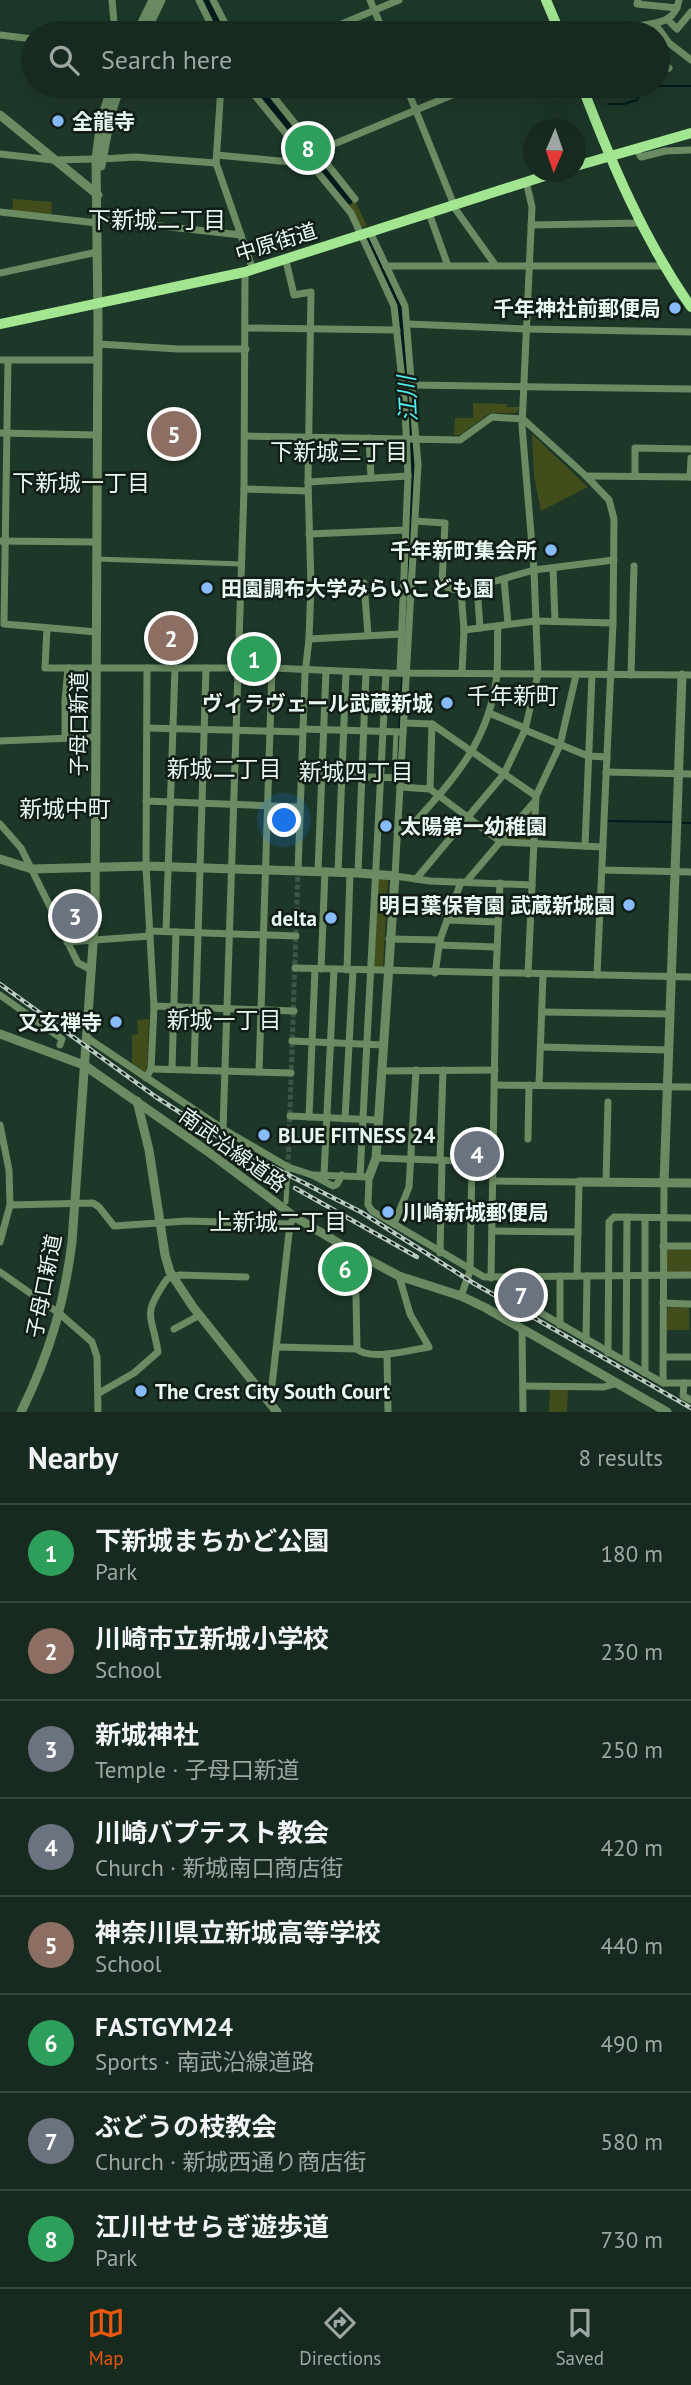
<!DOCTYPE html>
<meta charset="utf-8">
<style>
body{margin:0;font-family:"PT Sans","Noto Sans JP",sans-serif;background:#23362c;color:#f1f3f6}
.compass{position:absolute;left:523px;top:119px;width:63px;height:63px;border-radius:50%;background:#162a1f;box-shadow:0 7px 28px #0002;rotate:182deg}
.you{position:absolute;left:285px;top:821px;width:24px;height:24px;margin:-18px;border:5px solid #fff;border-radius:50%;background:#1a73e8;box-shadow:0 0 0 10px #1a73e833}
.badge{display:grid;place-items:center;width:46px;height:46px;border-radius:50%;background:#ea580c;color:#fff;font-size:23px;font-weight:700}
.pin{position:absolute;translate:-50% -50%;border:4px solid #fff;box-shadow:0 2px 7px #0006}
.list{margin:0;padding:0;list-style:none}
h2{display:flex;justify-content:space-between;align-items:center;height:91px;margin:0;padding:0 28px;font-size:30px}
h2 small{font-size:23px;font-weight:400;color:#9ea7a4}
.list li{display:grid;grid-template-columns:46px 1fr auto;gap:21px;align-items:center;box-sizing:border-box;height:98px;padding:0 28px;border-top:2px solid #35463d}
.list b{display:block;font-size:26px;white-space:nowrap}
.list p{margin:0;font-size:23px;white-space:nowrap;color:#9ea7a4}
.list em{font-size:23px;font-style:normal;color:#9ea7a4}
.icon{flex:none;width:38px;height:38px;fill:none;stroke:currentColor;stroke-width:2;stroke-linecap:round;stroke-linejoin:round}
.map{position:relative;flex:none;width:691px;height:1412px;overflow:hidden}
.search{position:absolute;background:#162a1f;box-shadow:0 7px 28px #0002;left:21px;right:21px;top:21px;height:77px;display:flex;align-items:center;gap:18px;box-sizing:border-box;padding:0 24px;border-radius:38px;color:#9ea7a4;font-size:26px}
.sheet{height:875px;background:#162a1f}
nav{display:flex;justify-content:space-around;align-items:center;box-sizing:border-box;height:98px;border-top:2px solid #35463d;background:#162a1f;font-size:19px;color:#9ea7a4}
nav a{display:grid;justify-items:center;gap:4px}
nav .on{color:#ea580c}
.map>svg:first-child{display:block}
.green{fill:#424d1c}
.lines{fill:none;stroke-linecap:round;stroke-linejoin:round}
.stream{stroke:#001c1d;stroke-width:2}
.river{stroke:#001c1d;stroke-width:10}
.pedestrian-tunnel{stroke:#3c5547;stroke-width:5;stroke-dasharray:5 2.5;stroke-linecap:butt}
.pedestrian{stroke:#6b8c63;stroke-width:5}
.minor{stroke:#6b8c63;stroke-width:7}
.tertiary{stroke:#6b8c63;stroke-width:9}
.primary{stroke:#a2e691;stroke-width:10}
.rail-casing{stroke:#baccc1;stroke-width:4.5}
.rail{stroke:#111d16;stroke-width:2;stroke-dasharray:5;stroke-linecap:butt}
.poi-dot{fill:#87bbfb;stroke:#111d16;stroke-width:2.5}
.labels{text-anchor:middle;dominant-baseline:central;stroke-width:5;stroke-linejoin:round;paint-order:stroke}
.poi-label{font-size:21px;font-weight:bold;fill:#e9f9ef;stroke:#111d16;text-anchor:start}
.street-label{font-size:21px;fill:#e9f9ef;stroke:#111d16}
.neighbourhood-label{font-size:23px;fill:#e9f9ef;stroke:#111d16}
.water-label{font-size:23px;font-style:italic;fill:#54eef1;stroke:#111d16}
</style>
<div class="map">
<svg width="691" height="1412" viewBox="0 0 691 1412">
<rect width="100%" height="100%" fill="#1d3829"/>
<!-- green -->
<g class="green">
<path d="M 282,111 L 356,203 L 367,226 L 361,228 L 347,203 L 277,117 Z"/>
<path d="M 13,199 L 52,202 L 51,218 L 12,213 Z"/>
<path d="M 473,403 L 507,404 L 507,407 L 519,407 L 519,410 L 516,413 L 490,413 L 460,435 L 454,435 L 455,418 L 473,418 Z"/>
<path d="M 532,434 L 588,487 L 541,511 L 534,476 Z"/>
<path d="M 530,810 L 533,810 L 531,840 L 508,841 L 506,838 Z"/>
<path d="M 378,878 L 388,879 L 383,969 L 374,968 Z"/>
<path d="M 149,1019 L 147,1065 L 145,1072 L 132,1063 L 132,1035 L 138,1034 L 137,1020 Z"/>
<rect x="667" y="1248" width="24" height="25"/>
<path d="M 668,1306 L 689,1307 L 689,1330 L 666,1330 Z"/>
<path d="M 550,1389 L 568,1390 L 567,1412 L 549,1412 Z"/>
</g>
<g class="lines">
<!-- stream -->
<g class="stream">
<path d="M 650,86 L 656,86"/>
<path d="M 658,86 L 691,86"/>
<path d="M 608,104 L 624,104 L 637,100 L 645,86"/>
<path d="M 399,730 L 402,678"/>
<path d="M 398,758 L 399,735"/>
<path d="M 608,821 L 672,822"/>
<path d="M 682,823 L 691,823"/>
</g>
<!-- river -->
<g class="river">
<path d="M 207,0 L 225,33"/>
<path d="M 256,86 L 348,200"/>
<path d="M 367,242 L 398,304 L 405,350 L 411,438 L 408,565"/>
</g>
<!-- pedestrian-tunnel -->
<path class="pedestrian-tunnel" d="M 288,1167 L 298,871"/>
<!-- pedestrian -->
<g class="pedestrian">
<path d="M 97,559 L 242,564"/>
<path d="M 394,778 L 396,732"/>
<path d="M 286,1202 L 288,1167"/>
</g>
<!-- minor -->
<g class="minor">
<path d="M 112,0 L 115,33"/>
<path d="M 199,0 L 215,33"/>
<path d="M 213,0 L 230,33"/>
<path d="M 370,0 L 384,33"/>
<path d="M 638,0 L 637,4 L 677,8"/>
<path d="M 667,19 L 677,29 L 691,12"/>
<path d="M 656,25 L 669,43 L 691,60"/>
<path d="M 320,33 L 399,0"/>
<path d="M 627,33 C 644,17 672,33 679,0"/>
<path d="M 0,35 L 33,39"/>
<path d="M 658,60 L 669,68"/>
<path d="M 221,86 L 216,163 L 253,270"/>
<path d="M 247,86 L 351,213 L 394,306 L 405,408 L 408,476 L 400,673"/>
<path d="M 265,86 L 355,199"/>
<path d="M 406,86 L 456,210 L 496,266"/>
<path d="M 637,150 L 641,157 L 665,151 L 691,150"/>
<path d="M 317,151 L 474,86"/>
<path d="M 0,154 L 53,160 L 96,159"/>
<path d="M 217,155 L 311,164"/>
<path d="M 102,159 L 135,157 L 216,163"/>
<path d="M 0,212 L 97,223"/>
<path d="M 429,213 L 448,266"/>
<path d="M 98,219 L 241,235"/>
<path d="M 531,225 L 642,223"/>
<path d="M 370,232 L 405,306 L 418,465 L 395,876 L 430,881 L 532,885"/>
<path d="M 286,261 L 294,295 L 311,292 L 308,482 L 311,585 L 309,639 L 305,674 L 298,871"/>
<path d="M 386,266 L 665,266"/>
<path d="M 0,273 L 97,252"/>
<path d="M 408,324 L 526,329 L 691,332"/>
<path d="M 246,328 L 397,330"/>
<path d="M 98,344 L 178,349 L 246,349"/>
<path d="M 0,360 L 98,360"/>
<path d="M 8,360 L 4,624 L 97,632"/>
<path d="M 412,385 L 691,389"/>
<path d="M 0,433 L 97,435"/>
<path d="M 245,436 L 460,440 L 492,417 L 523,419 L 586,476 L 609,500 L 614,519 L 613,623 L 597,975"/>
<path d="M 369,438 L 371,478"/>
<path d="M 635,475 L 635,448 L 691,449"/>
<path d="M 586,476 L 691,477"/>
<path d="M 690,477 L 691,458"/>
<path d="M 308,482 L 408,476"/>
<path d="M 244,489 L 308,491"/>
<path d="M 415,521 L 445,523 L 442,582 L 448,588 L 461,591 L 534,570 L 614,560"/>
<path d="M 309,534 L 405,530"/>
<path d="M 0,541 L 97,542"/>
<path d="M 553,568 L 555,621"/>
<path d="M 504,579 L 508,624"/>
<path d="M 364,583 L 368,635"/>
<path d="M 477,586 L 480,628"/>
<path d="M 461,591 L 464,630 L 462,673"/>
<path d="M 47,628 L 45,668 L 272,668 L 386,673 L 691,675"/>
<path d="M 464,630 L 536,621 L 613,623"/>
<path d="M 309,639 L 401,634"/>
<path d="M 631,675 L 634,566"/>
<path d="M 489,713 L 525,728"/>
<path d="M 404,723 L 432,724 L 536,796"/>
<path d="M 147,728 L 303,732"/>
<path d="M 303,729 L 403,732"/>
<path d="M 525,730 L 588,756 L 607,757"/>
<path d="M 65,738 L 65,700 L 68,668"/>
<path d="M 0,741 L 96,737"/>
<path d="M 606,772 L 691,774"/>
<path d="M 301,775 L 401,778"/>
<path d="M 400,787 L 430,789 L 501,842 L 603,847"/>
<path d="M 430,789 L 432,724"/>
<path d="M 146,801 L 300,807"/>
<path d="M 0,824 L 21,848 L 78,963 L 92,970"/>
<path d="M 397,832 L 405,833 C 450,783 489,745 497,674 C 498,658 497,641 498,626"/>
<path d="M 585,846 L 592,675"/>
<path d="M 602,870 L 691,872"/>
<path d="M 318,871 L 326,671"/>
<path d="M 338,872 L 346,672"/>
<path d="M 358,873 L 366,673"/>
<path d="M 416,879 L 504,774 L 525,730 L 538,674 L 534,570 L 522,426 L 532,207 L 526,181"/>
<path d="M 466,882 L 535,801"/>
<path d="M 392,910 L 450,913"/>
<path d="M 447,920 L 497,922"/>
<path d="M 149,931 L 296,936"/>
<path d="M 166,931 L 175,668"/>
<path d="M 389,939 L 440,940"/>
<path d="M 67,942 L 150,936"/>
<path d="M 439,945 L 496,947"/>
<path d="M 295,968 L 691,977"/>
<path d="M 321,969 L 325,871"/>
<path d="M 347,970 L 350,872"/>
<path d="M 435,973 L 440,940 L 461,882"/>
<path d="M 528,974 L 536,796 L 560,745 L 576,675"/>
<path d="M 0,995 L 62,1039 L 60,1045"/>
<path d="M 154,1006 L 294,1011"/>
<path d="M 542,1012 L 670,1014"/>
<path d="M 86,1037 L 223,1129 L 288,1167 L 312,1175 L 333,1186 L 337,1184 L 342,1175"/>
<path d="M 292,1041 L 383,1045"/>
<path d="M 541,1047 L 669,1050"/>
<path d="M 151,1069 L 291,1073"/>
<path d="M 172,1069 L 176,932"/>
<path d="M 194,1070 L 206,668"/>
<path d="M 381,1071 L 495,1070"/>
<path d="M 259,1072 L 272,668"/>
<path d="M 146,1078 L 151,1069 L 154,1007 L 146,866 L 147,668"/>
<path d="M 495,1085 L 691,1087"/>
<path d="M 539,1085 L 543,975"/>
<path d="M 290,1116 L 378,1120"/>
<path d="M 309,1117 L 315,969"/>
<path d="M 345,1119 L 353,970"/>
<path d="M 0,1125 L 9,1170 L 10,1205 L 0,1242"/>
<path d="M 223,1129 L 244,489 L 245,272"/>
<path d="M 528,1139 L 529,1085"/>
<path d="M 376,1158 L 493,1162"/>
<path d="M 440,1160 L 443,1070"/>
<path d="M 312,1175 L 369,1177 L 368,1205 L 372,1211 L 484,1277 L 691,1275"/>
<path d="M 324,1175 L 334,970"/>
<path d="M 360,1176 L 386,673"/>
<path d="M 493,1181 L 579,1182 L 577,1276"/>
<path d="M 606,1182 L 608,1102"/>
<path d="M 10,1205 L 93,1203 L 99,1207 L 114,1226 L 187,1221 L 290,1224"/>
<path d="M 394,1224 L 409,1187 L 416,1070"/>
<path d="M 492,1231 L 578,1232"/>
<path d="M 663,1246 L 691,1246"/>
<path d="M 352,1251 L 356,1297 L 357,1349"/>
<path d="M 440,1253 L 442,1160"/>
<path d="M 0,1272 L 60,1314 L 92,1342 L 97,1357 L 98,1412"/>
<path d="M 560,1276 L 560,1325"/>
<path d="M 515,1277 L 515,1298 L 663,1383 L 691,1383"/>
<path d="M 491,1278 L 496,974 L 500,883"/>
<path d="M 461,1296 L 470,1271 L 472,1161"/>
<path d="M 663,1303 L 691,1304"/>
<path d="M 174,1329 L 200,1315"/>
<path d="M 522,1329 L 523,1412"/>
<path d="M 586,1340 L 587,1276"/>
<path d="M 278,1347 L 357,1349 C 369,1361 412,1350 429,1347 L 410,1314 L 399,1276"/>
<path d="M 608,1353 L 609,1222 L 614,1217 L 691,1218"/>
<path d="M 387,1354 L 388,1412"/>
<path d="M 664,1357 L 691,1357"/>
<path d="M 626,1362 L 627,1217"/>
<path d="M 645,1373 L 645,1218"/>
<path d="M 663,1383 L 664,1183"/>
<path d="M 684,1383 L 683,1396 L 691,1400"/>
<path d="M 523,1386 L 604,1387 L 618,1383"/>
<path d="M 99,1393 L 134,1373 L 158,1352 C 152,1313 141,1317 167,1279 L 179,1275 L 246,1277"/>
<path d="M 270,1403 L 290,1224 L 292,1221"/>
</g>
<!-- tertiary -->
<g class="tertiary">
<path d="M 137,33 L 153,0"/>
<path d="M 145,33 L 161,0"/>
<path d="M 0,115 L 98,195"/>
<path d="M 101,166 L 111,113 L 120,86"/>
<path d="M 0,859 L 32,869 L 146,866 L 358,873 L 395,876 L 376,1158 L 369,1177"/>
<path d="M 0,1034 L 84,1065 L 207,1151 L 295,1217 L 352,1251 L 399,1276 L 461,1296 L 486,1308 L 667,1412"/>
<path d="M 137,1101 L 149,1150 L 165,1255 L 170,1272 L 193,1307 L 277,1412"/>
<path d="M 579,1182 L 691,1183"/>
<path d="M 664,1183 L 682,675"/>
<path d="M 21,1412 C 49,1355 64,1305 72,1242 L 95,916 L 98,321 L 96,159 L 101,121 L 112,86"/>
</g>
<!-- primary -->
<g class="primary">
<path d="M 546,0 L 560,33"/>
<path d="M 582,86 C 611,162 644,240 691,307"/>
<path d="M 576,166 L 691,133"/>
<path d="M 0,324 L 245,272 L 557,172"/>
</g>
<defs>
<g id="rail">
<path d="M 0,984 L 156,1097 L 212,1133 L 255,1158 L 361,1212 L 475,1284 L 691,1408"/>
<path d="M 295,1188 L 417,1257"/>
</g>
</defs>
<!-- rail casing -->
<use href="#rail" class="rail-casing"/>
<!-- rail -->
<use href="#rail" class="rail"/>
</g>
<!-- markers -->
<g class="poi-dot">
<circle cx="58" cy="121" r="7"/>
<circle cx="675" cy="308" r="7"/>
<circle cx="551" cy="550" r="7"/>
<circle cx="207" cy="588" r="7"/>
<circle cx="447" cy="703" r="7"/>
<circle cx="386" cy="826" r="7"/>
<circle cx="629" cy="905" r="7"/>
<circle cx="331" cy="918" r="7"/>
<circle cx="116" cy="1022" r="7"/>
<circle cx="264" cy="1135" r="7"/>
<circle cx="388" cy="1212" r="7"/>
<circle cx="141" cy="1391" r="7"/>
</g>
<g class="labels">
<!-- poi labels -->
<g class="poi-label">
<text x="72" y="121">全龍寺</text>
<text x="661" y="308" text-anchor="end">千年神社前郵便局</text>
<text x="537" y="550" text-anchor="end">千年新町集会所</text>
<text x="221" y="588">田園調布大学みらいこども園</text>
<text x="433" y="703" text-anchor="end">ヴィラヴェール武蔵新城</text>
<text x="400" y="826">太陽第一幼稚園</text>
<text x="615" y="905" text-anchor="end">明日葉保育園 武蔵新城園</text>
<text x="317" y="918" text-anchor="end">delta</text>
<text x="102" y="1022" text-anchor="end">又玄禅寺</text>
<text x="278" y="1135">BLUE FITNESS 24</text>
<text x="402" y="1212">川崎新城郵便局</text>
<text x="155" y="1391">The Crest City South Court</text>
</g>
<!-- street labels -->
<g class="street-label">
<text transform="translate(276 242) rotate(-17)">中原街道</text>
<text transform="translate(78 724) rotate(-90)">子母口新道</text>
<text transform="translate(233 1150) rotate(36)">南武沿線道路</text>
<text transform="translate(44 1286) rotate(-79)">子母口新道</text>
</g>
<!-- neighbourhood labels -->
<g class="neighbourhood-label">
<text x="157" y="219">下新城二丁目</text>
<text x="339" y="451">下新城三丁目</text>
<text x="81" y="482">下新城一丁目</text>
<text x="513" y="695">千年新町</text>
<text x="224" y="768">新城二丁目</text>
<text x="356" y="771">新城四丁目</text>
<text x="65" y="808">新城中町</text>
<text x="224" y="1019">新城一丁目</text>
<text x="278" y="1221">上新城二丁目</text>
</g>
<!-- water labels -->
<g class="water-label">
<text transform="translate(407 399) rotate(-93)">江川</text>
</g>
</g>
</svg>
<svg class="compass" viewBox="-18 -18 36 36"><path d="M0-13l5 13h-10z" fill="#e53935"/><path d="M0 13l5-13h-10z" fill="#9ea7a4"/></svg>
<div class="you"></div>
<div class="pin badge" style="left:254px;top:659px;background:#2e9e5b">1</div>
<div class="pin badge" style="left:171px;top:638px;background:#8d6e63">2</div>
<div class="pin badge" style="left:75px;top:916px;background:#6b7280">3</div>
<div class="pin badge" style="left:477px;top:1154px;background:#6b7280">4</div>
<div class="pin badge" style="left:174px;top:434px;background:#8d6e63">5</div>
<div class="pin badge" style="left:345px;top:1269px;background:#2e9e5b">6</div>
<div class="pin badge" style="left:521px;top:1295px;background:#6b7280">7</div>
<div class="pin badge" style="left:308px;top:148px;background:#2e9e5b">8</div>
<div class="search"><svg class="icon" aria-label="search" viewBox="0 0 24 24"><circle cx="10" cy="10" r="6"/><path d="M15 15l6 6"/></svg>Search here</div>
</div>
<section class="sheet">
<h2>Nearby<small>8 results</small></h2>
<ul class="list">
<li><span class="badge" style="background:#2e9e5b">1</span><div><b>下新城まちかど公園</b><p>Park</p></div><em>180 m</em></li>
<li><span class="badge" style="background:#8d6e63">2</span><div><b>川崎市立新城小学校</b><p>School</p></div><em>230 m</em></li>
<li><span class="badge" style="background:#6b7280">3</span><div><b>新城神社</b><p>Temple · 子母口新道</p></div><em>250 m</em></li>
<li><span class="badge" style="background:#6b7280">4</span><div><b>川崎バプテスト教会</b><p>Church · 新城南口商店街</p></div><em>420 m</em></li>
<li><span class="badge" style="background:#8d6e63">5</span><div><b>神奈川県立新城高等学校</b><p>School</p></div><em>440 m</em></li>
<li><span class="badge" style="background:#2e9e5b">6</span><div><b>FASTGYM24</b><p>Sports · 南武沿線道路</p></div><em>490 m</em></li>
<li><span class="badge" style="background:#6b7280">7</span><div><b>ぶどうの枝教会</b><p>Church · 新城西通り商店街</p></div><em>580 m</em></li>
<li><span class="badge" style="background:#2e9e5b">8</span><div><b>江川せせらぎ遊歩道</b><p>Park</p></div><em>730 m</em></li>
</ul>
</section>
<nav>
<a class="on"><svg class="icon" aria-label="map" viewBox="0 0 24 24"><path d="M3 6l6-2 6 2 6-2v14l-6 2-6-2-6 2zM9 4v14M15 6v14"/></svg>Map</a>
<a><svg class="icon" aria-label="directions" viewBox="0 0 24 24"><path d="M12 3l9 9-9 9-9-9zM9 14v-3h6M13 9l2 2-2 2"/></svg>Directions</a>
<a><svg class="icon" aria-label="saved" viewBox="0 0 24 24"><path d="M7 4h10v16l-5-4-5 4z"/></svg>Saved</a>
</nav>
